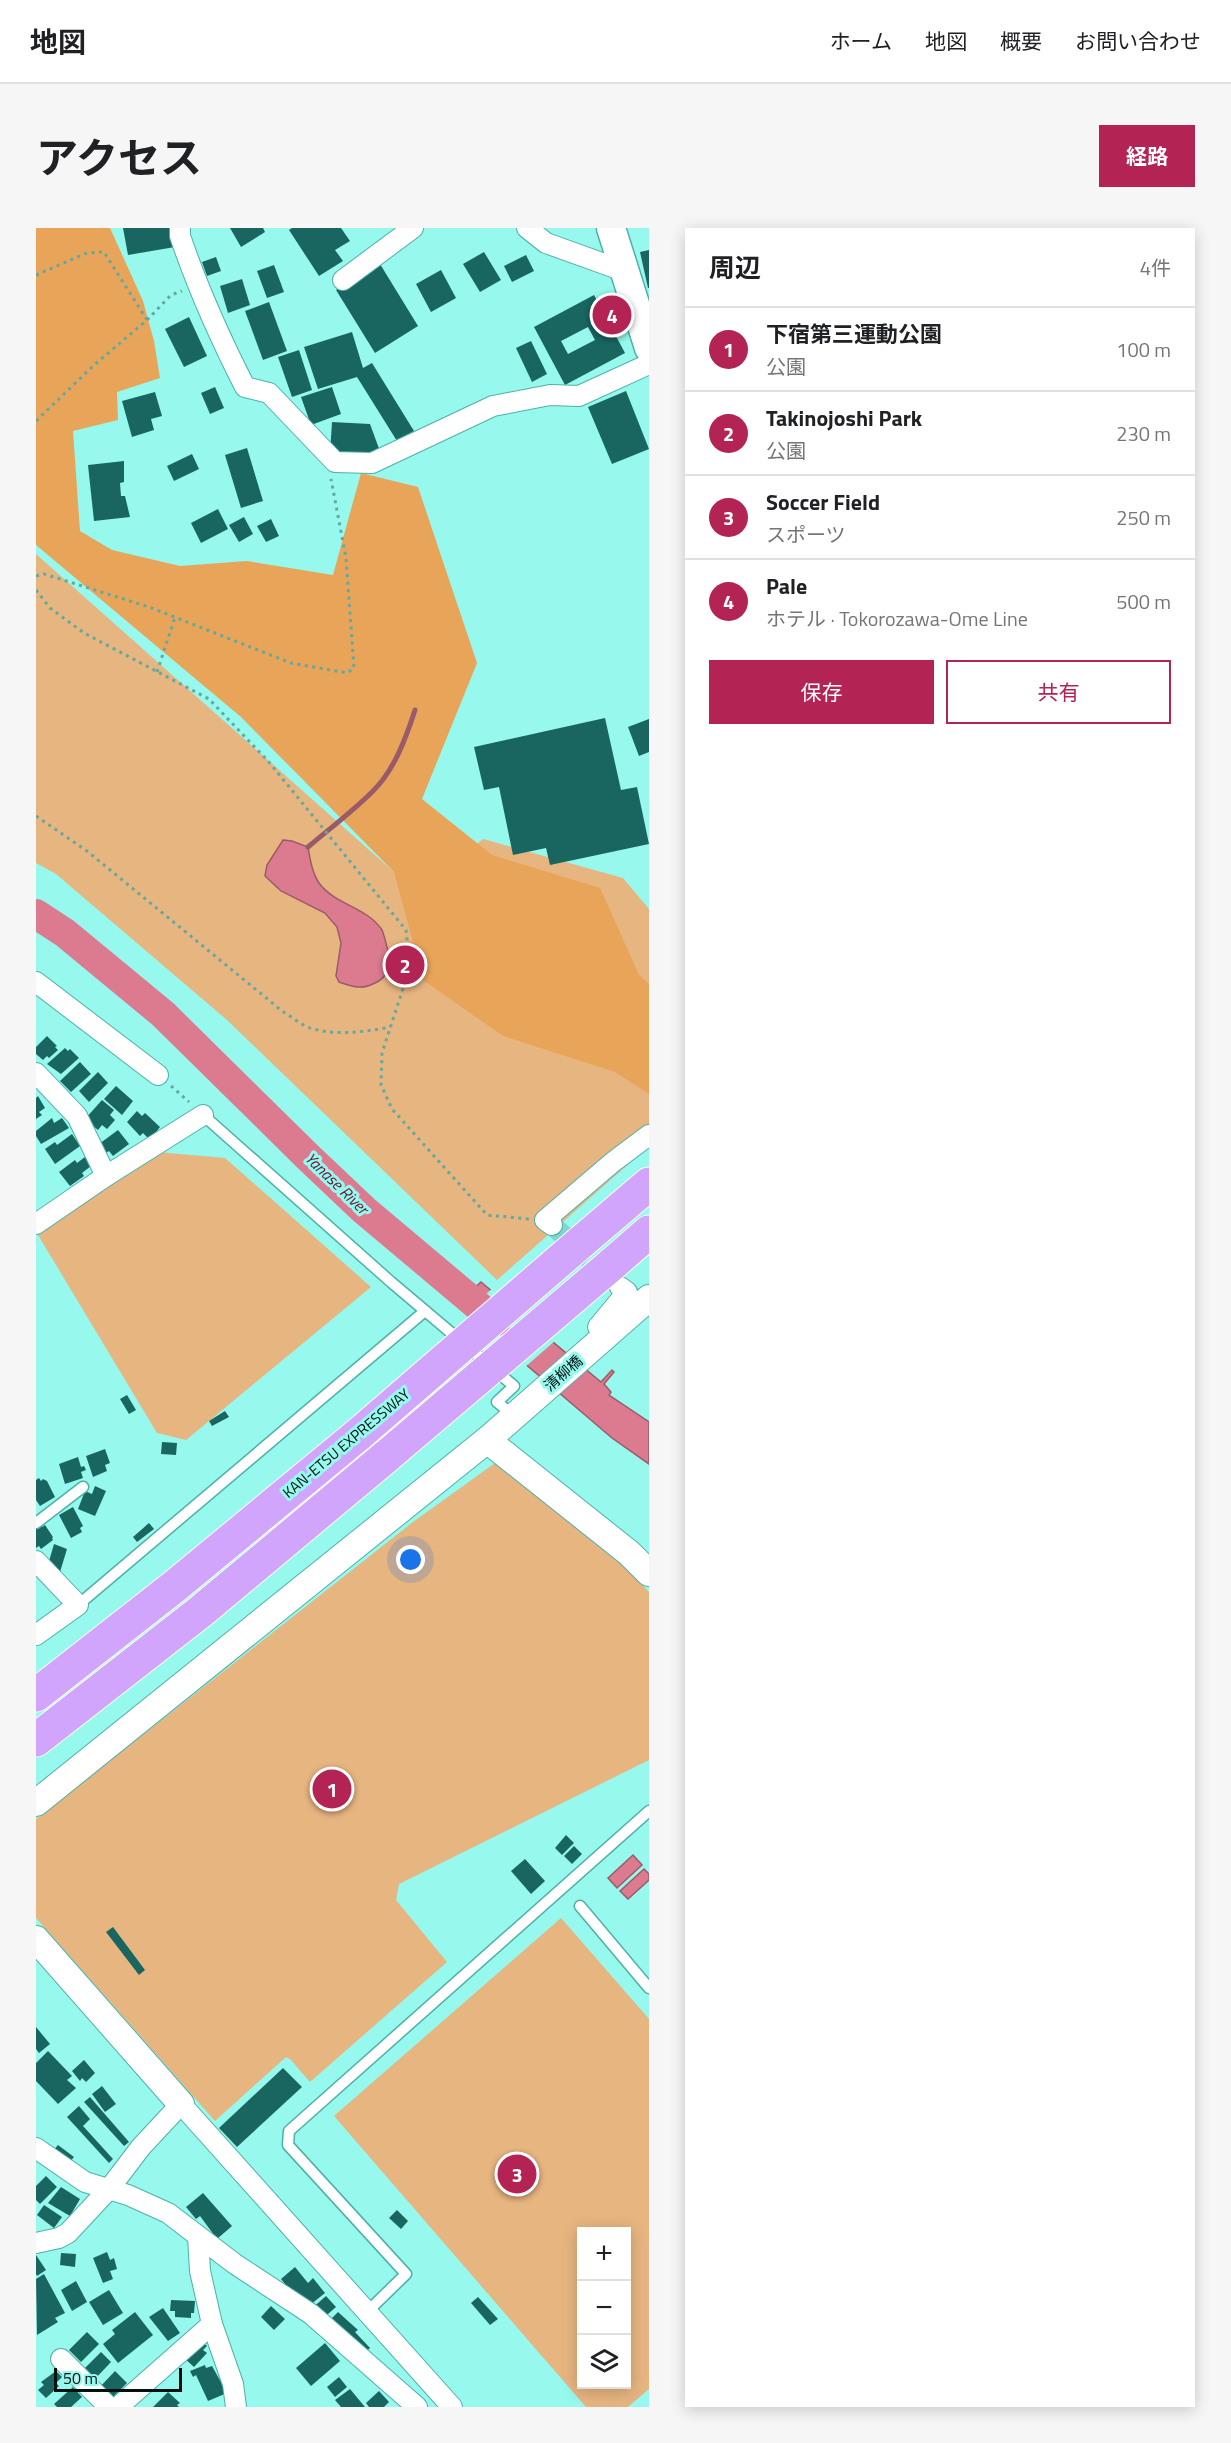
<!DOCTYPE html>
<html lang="ja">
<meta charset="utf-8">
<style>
body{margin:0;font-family:"Titillium Web","Noto Sans JP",sans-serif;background:#f6f6f6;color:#202124}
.controls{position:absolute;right:18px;bottom:18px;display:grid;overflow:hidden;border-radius:0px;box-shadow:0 3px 15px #0003}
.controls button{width:54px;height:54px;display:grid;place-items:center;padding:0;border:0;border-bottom:2px solid #e0e0e0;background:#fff;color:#202124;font:30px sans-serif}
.scale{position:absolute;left:18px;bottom:15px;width:128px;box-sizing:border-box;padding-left:6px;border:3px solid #00110f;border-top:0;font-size:16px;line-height:21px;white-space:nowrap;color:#00110f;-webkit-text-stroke:4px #97f8ee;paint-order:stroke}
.you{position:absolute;left:375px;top:1332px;width:21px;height:21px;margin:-15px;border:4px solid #fff;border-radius:50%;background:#1a73e8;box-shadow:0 0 0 9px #1a73e833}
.badge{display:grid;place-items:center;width:39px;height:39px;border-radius:50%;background:#b32353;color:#fff;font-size:20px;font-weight:700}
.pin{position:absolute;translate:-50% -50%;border:3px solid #fff;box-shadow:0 2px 6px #0006}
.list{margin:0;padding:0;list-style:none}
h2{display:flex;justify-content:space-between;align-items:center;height:78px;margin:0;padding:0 24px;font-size:26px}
h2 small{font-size:20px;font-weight:400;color:#757577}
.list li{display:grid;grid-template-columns:39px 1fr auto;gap:18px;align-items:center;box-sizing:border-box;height:84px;padding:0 24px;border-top:2px solid #e0e0e0}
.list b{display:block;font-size:22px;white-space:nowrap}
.list p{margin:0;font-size:20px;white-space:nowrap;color:#757577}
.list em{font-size:20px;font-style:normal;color:#757577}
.actions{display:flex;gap:12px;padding:18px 24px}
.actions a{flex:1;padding:14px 0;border:2px solid #b32353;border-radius:0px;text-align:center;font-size:21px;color:#b32353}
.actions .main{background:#b32353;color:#fff}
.icon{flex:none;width:33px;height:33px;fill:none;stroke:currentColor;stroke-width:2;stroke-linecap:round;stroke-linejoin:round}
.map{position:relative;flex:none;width:613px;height:2179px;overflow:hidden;border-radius:0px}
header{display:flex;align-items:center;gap:36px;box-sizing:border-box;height:84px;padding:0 30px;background:#fff;border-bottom:2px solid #e0e0e0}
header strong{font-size:28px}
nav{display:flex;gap:33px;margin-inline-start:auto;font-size:21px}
.intro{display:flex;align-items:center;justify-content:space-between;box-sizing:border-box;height:144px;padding:0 36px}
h1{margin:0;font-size:42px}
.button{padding:15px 27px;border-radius:0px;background:#b32353;color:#fff;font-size:21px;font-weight:700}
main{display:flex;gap:36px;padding:0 36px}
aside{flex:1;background:#fff;border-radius:0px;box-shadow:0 3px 15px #0003}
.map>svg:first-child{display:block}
.green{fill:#e7b580;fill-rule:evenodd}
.forest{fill:#e8a55a}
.water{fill:#dc7b90;stroke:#9a5b69;stroke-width:1.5}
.pier{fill:#97f8ee}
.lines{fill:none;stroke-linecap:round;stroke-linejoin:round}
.stream{stroke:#9a5b69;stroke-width:5}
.river{stroke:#dc7b90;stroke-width:30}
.building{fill:#196660;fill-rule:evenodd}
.minor-tunnel{stroke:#80d5cd;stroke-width:20;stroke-dasharray:20 10;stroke-linecap:butt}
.service-casing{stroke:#4eb0a7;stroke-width:13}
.minor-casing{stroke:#4eb0a7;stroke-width:22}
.tertiary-casing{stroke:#4eb0a7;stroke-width:28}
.secondary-casing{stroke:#4eb0a7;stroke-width:31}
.motorway-casing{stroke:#fff;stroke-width:35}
.path{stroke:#63a8a1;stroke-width:3;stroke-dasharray:3 4.5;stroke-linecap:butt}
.service{stroke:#fff;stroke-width:10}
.minor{stroke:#fff;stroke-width:20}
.tertiary{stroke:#fff;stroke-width:26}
.secondary{stroke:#fff;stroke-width:28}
.motorway{stroke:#d1a5fb;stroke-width:33}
.motorway-bridge-casing{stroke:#fff;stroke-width:35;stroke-linecap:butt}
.motorway-bridge{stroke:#d1a5fb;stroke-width:33}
.labels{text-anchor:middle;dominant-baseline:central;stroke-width:6;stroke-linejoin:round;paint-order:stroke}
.street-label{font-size:15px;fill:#00110f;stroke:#97f8ee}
.water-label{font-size:16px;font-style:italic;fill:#68112e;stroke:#97f8ee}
</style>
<header>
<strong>地図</strong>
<nav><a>ホーム</a><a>地図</a><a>概要</a><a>お問い合わせ</a></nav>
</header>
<div class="intro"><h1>アクセス</h1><a class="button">経路</a></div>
<main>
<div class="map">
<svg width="613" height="2179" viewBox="0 0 613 2179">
<rect width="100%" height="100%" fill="#97f8ee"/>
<!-- green -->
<g class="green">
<path d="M 0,326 L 358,644 L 385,661 L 447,611 L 587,650 L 613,681 L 613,918 L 461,1052 L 191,792 L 20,646 L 0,635 Z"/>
<path d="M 121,924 L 189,930 L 335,1059 L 150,1212 L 121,1205 L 2,1007 Z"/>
<path d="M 459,1235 L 585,1335 L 613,1364 L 613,1532 L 363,1656 L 360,1672 L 411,1734 L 274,1854 L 254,1831 L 250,1829 L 179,1893 L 0,1690 L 0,1591 L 377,1294 Z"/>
<path d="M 525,1690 L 613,1791 L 613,2161 L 592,2179 L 550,2179 L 298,1888 ZM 546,2004 L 590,2004 L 590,2156 L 546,2156 Z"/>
</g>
<!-- forest -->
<path class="forest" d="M 0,0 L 74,0 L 107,73 L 118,113 L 124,150 L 81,164 L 82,192 L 37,203 L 44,303 L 76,322 L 144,338 L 211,333 L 297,347 L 325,245 L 382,259 L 441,435 L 386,571 L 456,627 L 564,660 L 603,747 L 613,756 L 613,866 L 579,844 L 467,808 L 387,752 L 358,644 L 205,489 L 0,317 Z"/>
<!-- water -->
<g class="water">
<path d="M 247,612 L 256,613 L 272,619 C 274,631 276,644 283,655 C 299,677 331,679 346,702 C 349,709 350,718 353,725 C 356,737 351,750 339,755 C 326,762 317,759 303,754 L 300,748 L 305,715 L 301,699 L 289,685 L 245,663 L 229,648 L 231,637 Z"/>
<path d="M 445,1054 L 565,1154 L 576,1142 L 578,1144 L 568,1156 L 575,1164 L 573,1167 L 613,1194 L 613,1236 L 576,1210 L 420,1077 Z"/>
<path d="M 597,1627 L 606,1637 L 581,1660 L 572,1650 Z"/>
<path d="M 608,1641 L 613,1646 L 613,1652 L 592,1671 L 584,1663 Z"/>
</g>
<!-- pier -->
<path class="pier" d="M 457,1060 L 520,1112 L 488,1140 L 426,1086 Z"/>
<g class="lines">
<!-- stream -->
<path class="stream" d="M 272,619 C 293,601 316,584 336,564 C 358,543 370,510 379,482"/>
<!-- river -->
<path class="river" d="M 0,686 L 29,705 L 127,786 L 271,928 L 328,982 L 460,1093"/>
</g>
<!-- building -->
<g class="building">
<path d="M 87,0 L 135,0 L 139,19 L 92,27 Z"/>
<path d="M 194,0 L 227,0 L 229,4 L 205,19 Z"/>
<path d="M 256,0 L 305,0 L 314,13 L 299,22 L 307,33 L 283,48 L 253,2 Z"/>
<path d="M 613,22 L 613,60 L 612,60 L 604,24 Z"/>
<path d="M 448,24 L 465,52 L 444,64 L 427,36 Z"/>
<path d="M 490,27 L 498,43 L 476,54 L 468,38 Z"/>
<path d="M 180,29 L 185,43 L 171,48 L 166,34 Z"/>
<path d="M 344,36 L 382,98 L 339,125 L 300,62 Z"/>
<path d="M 238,37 L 248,64 L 231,70 L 221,43 Z"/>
<path d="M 405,42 L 420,70 L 395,84 L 380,56 Z"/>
<path d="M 206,51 L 214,77 L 192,85 L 184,58 Z"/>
<path d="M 558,67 L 589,125 L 529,157 L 498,99 ZM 552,99 L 559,112 L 532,126 L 525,113 Z"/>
<path d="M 233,74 L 251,123 L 227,132 L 209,83 Z"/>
<path d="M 153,89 L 171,128 L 148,139 L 129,101 Z"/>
<path d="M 316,104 L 327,140 L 336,135 L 378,203 L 361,213 L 321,149 L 282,161 L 268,119 Z"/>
<path d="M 495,113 L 511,146 L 496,154 L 480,120 Z"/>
<path d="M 263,122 L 276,162 L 256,169 L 242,129 Z"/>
<path d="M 179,159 L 188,180 L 174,186 L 165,165 Z"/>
<path d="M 296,159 L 305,186 L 275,197 L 265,169 Z"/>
<path d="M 590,163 L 613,221 L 576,236 L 552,179 Z"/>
<path d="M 119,164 L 126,188 L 115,191 L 118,202 L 96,209 L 86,173 Z"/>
<path d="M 296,194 L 334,196 L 345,226 L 294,225 Z"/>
<path d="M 211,220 L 227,273 L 205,280 L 189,227 Z"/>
<path d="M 156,226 L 163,241 L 138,253 L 131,238 Z"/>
<path d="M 88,233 L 88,254 L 84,255 L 85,268 L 89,268 L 94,289 L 58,293 L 52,237 Z"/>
<path d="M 182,281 L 192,301 L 165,315 L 155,295 Z"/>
<path d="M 208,289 L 217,306 L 203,314 L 193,297 Z"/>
<path d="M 235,291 L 243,308 L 230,314 L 221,298 Z"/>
<path d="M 569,490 L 585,562 L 601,559 L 613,616 L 514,637 L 510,620 L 477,627 L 463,559 L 448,562 L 438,519 Z"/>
<path d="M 613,491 L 613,524 L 603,528 L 592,499 Z"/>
<path d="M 11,808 L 21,818 L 19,819 L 22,822 L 13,830 L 11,828 L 7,832 L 0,826 L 0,819 Z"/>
<path d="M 29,820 L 32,823 L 34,821 L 43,830 L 25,846 L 11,836 Z"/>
<path d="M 44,834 L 55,846 L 35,864 L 24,853 Z"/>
<path d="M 62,844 L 72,855 L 53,874 L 43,863 Z"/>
<path d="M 80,858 L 97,873 L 86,887 L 68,871 Z"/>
<path d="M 2,868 L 9,880 L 3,884 L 6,887 L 0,891 L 0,870 Z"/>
<path d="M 66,872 L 78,882 L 74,887 L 79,892 L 71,901 L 66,897 L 62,902 L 49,891 Z"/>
<path d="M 101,883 L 106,888 L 109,885 L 124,899 L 114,912 L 107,905 L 104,908 L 91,894 Z"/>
<path d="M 16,890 L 18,895 L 26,890 L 33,900 L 5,916 L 0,908 L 0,903 Z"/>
<path d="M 82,902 L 93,916 L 77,928 L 73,923 L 70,925 L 63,916 Z"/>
<path d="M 36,906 L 44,918 L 19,936 L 9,921 L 19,914 L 21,917 Z"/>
<path d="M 49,929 L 55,938 L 46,945 L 48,948 L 34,958 L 23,944 L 39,932 L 41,935 Z"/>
<path d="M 91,1167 L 100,1182 L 93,1186 L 84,1171 Z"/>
<path d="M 189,1183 L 193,1189 L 176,1198 L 173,1193 Z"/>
<path d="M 126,1214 L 141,1215 L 140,1227 L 125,1226 Z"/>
<path d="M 69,1221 L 74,1235 L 69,1237 L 71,1243 L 57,1249 L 50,1228 Z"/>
<path d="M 42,1229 L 45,1239 L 48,1238 L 50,1242 L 45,1244 L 47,1250 L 29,1256 L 23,1236 Z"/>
<path d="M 3,1250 L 5,1253 L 7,1251 L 11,1253 L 19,1269 L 4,1278 L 0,1272 L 0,1252 Z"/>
<path d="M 59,1258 L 70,1263 L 59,1288 L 42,1281 L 49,1263 L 56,1266 Z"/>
<path d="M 37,1279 L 47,1298 L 44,1300 L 46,1304 L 35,1310 L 23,1287 Z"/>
<path d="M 113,1295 L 118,1301 L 101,1314 L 97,1309 Z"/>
<path d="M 4,1296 L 6,1299 L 9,1297 L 17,1309 L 16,1310 L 17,1312 L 5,1321 L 3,1318 L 0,1320 L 0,1299 Z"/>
<path d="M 18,1316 L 31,1321 L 24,1344 L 11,1340 Z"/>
<path d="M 530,1607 L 538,1615 L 526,1627 L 519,1620 Z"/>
<path d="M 538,1618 L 546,1626 L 536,1636 L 528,1628 Z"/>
<path d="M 489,1631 L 509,1653 L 495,1666 L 475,1643 Z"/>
<path d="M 77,1699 L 109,1742 L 103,1747 L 70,1704 Z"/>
<path d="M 0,1799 L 14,1816 L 3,1825 L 0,1821 Z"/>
<path d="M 12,1823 L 36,1848 L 31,1852 L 40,1860 L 22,1876 L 0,1853 L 0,1835 Z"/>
<path d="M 48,1832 L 59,1845 L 50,1854 L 46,1850 L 44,1853 L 36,1843 Z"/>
<path d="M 247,1840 L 266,1859 L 201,1919 L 183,1900 Z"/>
<path d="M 66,1858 L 80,1876 L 69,1884 L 56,1866 Z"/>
<path d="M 54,1869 L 93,1914 L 88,1918 L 48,1874 Z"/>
<path d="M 43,1878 L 54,1891 L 47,1898 L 77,1931 L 73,1935 L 31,1889 Z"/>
<path d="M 22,1917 L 38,1929 L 32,1936 L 16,1924 Z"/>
<path d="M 10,1948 L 21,1959 L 4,1976 L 0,1972 L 0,1958 Z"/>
<path d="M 25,1959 L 44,1971 L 34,1988 L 12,1975 Z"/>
<path d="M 167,1965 L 196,1998 L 181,2011 L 164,1988 L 160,1991 L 150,1979 Z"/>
<path d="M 8,1977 L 26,1989 L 18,2000 L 1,1987 Z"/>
<path d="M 361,1982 L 372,1993 L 365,2001 L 353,1990 Z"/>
<path d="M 71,2024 L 74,2032 L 78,2030 L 81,2041 L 74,2043 L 77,2051 L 67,2055 L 57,2030 Z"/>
<path d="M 25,2025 L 40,2026 L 39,2039 L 24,2037 Z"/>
<path d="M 0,2027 L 10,2042 L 1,2048 L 0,2046 Z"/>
<path d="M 259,2039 L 272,2055 L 277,2050 L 289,2065 L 269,2081 L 245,2051 Z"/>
<path d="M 8,2046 L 29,2085 L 19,2090 L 22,2094 L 1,2107 L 0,2051 Z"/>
<path d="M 40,2053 L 51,2074 L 36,2083 L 25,2062 Z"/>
<path d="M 73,2062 L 87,2085 L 67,2097 L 53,2074 Z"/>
<path d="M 290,2068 L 300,2079 L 284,2093 L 274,2082 Z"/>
<path d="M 442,2069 L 462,2091 L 454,2097 L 435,2075 Z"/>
<path d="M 135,2072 L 159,2073 L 158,2085 L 155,2085 L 155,2090 L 139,2089 L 139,2083 L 134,2083 Z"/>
<path d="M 235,2078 L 249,2091 L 238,2102 L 225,2089 Z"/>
<path d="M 127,2080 L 144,2105 L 132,2113 L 113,2089 Z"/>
<path d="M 99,2084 L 117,2107 L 82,2135 L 67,2116 L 79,2106 L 76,2102 Z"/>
<path d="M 302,2084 L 322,2102 L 319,2104 L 334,2120 L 324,2129 L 290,2096 Z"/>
<path d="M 51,2104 L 63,2116 L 45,2134 L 33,2122 Z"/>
<path d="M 162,2110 L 171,2118 L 167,2122 L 171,2125 L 158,2139 L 146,2128 Z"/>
<path d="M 289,2115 L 304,2133 L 275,2158 L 260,2140 Z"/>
<path d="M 65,2124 L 75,2134 L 59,2151 L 48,2141 Z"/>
<path d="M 169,2137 L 170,2140 L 176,2138 L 191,2165 L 172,2173 L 160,2147 L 157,2149 L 154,2143 Z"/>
<path d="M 20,2143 L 26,2149 L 20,2155 L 23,2158 L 10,2170 L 2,2162 L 8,2157 L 5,2154 Z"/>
<path d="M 79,2143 L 91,2155 L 75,2171 L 63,2160 Z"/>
<path d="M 303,2149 L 311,2159 L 299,2169 L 291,2159 Z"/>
<path d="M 37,2159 L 46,2169 L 35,2179 L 21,2179 L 18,2176 Z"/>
<path d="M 314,2161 L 329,2179 L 305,2179 L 299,2172 Z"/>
<path d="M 343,2163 L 353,2174 L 348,2179 L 333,2179 L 330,2175 Z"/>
<path d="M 132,2164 L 144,2175 L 141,2177 L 143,2179 L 117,2179 Z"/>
</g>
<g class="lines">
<!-- minor-tunnel -->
<path class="minor-tunnel" d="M 516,997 L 574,1050"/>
<defs>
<g id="service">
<path d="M 167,887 L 355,1054 L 478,1158 L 461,1174 L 478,1188"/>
<path d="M 0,1295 L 47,1259"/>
<path d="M 42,1377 L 389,1083"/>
<path d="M 544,1678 L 613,1760"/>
<path d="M 331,2084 L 370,2046 L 252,1917 L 253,1903 L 613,1583"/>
</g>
<g id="minor">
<path d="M 144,0 L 144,8 C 162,61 184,110 209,159 L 233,165 L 299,234 L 336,235 L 457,178 L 514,167 L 543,168 L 613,136"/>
<path d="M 491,0 L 510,15 L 588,43"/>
<path d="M 307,52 L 377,0"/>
<path d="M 0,754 L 122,847"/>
<path d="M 0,845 L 41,888 L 70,948"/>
<path d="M 0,996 L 70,948 L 167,887"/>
<path d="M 516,997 L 509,992 L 577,934 L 613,907"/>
<path d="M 579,1085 L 562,1099 L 591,1064 L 584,1059"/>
<path d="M 0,1333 L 42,1377 L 0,1407"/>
<path d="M 0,1920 L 49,1954 L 92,1967 L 132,1985 L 199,2036 L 275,2086 L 381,2179"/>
<path d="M 0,2015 L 23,2010 L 32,2005 L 73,1961 L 105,1919 L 145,1876 L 416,2179"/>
<path d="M 176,2096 L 197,2156 L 200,2179"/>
<path d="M 25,2131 L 73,2179"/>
<path d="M 82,2179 L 176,2096 L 164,2043 L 162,2008"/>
</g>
<g id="tertiary">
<path d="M 451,1212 L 593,1325 L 613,1345"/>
<path d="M 0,1575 L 451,1212 L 613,1070"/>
<path d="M 0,1711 L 145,1876"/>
</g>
<path id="secondary" d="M 575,0 L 613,120"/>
<g id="motorway">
<path d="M 544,1015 L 613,956"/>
<path d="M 575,1037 L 613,1004"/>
<path d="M 0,1467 L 139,1358 L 323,1206"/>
<path d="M 0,1512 L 164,1384 L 352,1227"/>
</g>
</defs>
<!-- service casing -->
<use href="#service" class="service-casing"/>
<!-- minor casing -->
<use href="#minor" class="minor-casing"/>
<!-- tertiary casing -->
<use href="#tertiary" class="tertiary-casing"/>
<!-- secondary casing -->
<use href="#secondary" class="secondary-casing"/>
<!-- motorway casing -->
<use href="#motorway" class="motorway-casing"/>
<!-- path -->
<g class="path">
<path d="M 0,47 L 51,25 L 68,24 L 111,92 L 57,138 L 0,193"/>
<path d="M 111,92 L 135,67 L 146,63"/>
<path d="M 0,348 L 8,346 L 113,379 L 255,435 L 311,445 L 318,440 L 310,330 L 295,251"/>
<path d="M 0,362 L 14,380 L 48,405 L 173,471 L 232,533 L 370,702 L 374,739 L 346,825 L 345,857 L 356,881 L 451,987 L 493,991"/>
<path d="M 121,444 L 139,389"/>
<path d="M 0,588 L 51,623 L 246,783 C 255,788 265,797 274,800 C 300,808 328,804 354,799"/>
<path d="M 135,858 L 153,874"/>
</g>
<!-- service -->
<use href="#service" class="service"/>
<!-- minor -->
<use href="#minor" class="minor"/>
<!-- tertiary -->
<use href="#tertiary" class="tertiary"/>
<!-- secondary -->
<use href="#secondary" class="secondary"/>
<!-- motorway -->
<use href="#motorway" class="motorway"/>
<defs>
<g id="motorway-bridge">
<path d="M 323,1206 L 544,1015"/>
<path d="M 352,1227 L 575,1037"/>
</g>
</defs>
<!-- motorway-bridge casing -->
<use href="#motorway-bridge" class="motorway-bridge-casing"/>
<!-- motorway-bridge -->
<use href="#motorway-bridge" class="motorway-bridge"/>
</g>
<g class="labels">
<!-- street labels -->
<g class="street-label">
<text transform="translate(527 1145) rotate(-41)">清柳橋</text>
<text transform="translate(310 1215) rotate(-40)">KAN-ETSU EXPRESSWAY</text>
</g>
<!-- water labels -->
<g class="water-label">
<text transform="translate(301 955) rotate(44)">Yanase River</text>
</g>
</g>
</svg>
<div class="controls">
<button>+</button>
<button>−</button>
<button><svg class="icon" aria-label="layers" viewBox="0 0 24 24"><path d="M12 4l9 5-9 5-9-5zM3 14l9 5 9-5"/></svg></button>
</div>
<div class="scale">50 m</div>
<div class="you"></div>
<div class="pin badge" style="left:296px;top:1561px">1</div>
<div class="pin badge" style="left:369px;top:737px">2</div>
<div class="pin badge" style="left:481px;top:1946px">3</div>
<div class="pin badge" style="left:576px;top:87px">4</div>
</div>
<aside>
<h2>周辺<small>4件</small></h2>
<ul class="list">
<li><span class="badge">1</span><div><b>下宿第三運動公園</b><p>公園</p></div><em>100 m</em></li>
<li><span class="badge">2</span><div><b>Takinojoshi Park</b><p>公園</p></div><em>230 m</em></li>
<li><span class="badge">3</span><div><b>Soccer Field</b><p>スポーツ</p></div><em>250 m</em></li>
<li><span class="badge">4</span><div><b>Pale</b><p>ホテル · Tokorozawa-Ome Line</p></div><em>500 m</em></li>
</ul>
<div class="actions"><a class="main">保存</a><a>共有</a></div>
</aside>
</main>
